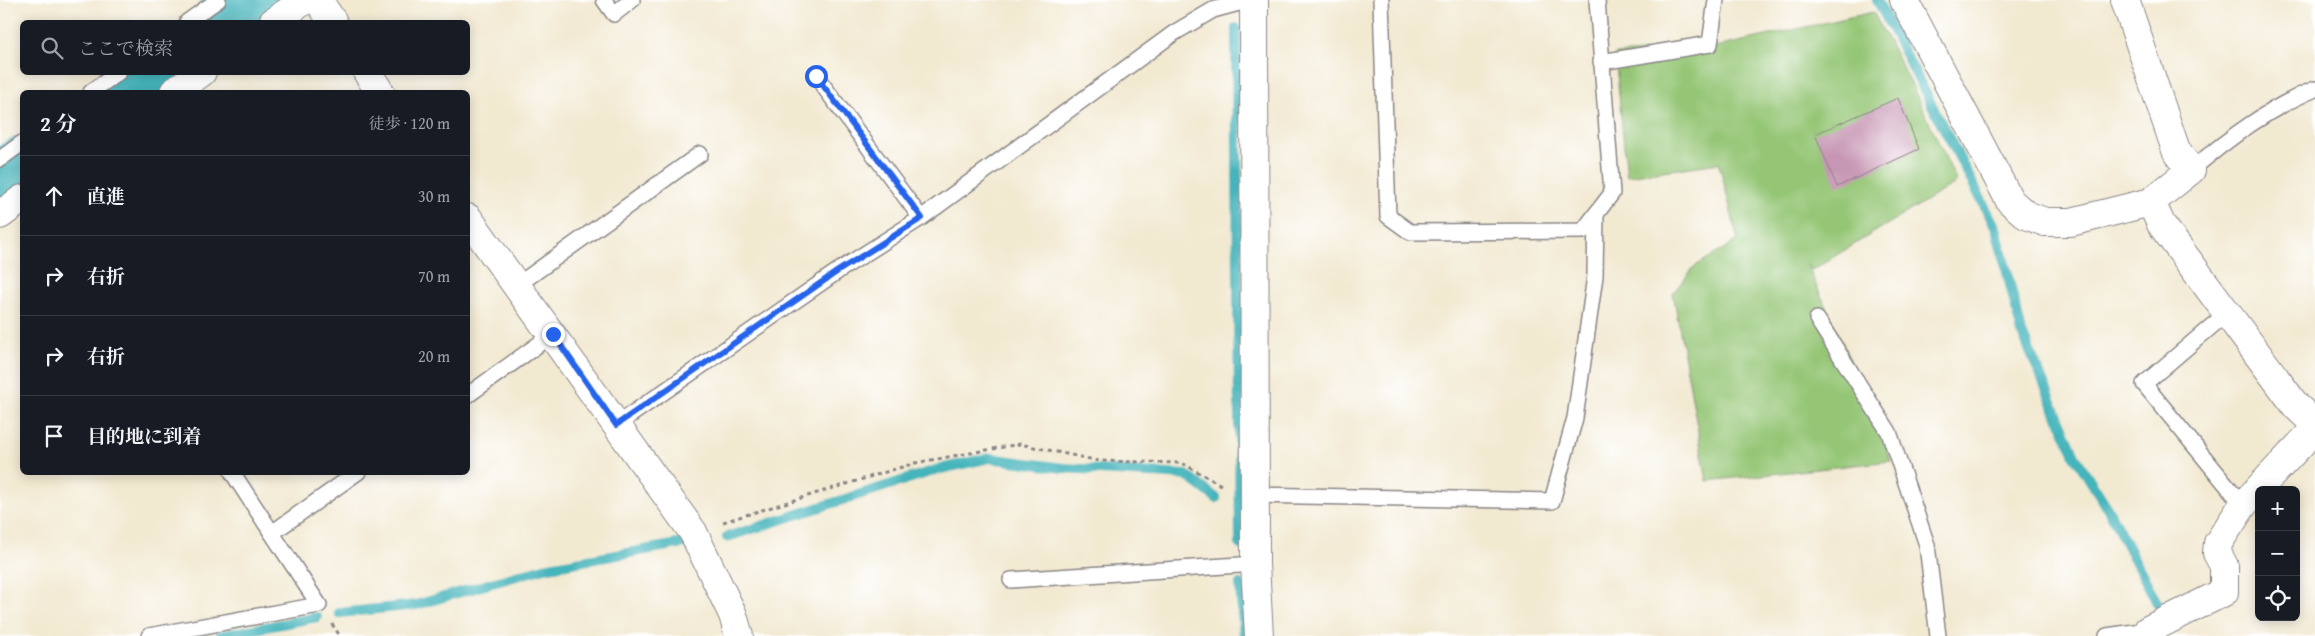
<!DOCTYPE html>
<html lang="ja">
<meta charset="utf-8">
<style>
body{margin:0;font-family:"Gentium Book Plus","Noto Serif JP",serif;background:#242831;color:#f1f3f6}
.controls{position:absolute;right:15px;bottom:15px;display:grid;overflow:hidden;border-radius:8px;box-shadow:0 2px 12px #0003}
.controls button{width:45px;height:45px;display:grid;place-items:center;padding:0;border:0;border-bottom:1px solid #363941;background:#171b24;color:#f1f3f6;font:25px sans-serif}
.stop{position:absolute;width:15px;height:15px;margin:-11px;border:4px solid #2563eb;border-radius:50%;background:#fff}
.stop.end{background:#2563eb;border-color:#fff;box-shadow:0 1px 5px #0008}
.list{margin:0;padding:0;list-style:none}
h2{display:flex;justify-content:space-between;align-items:center;height:65px;margin:0;padding:0 20px;font-size:21px}
h2 small{font-size:16px;font-weight:400;color:#9ea1a6}
.list li{display:grid;grid-template-columns:32px 1fr auto;gap:15px;align-items:center;box-sizing:border-box;height:80px;padding:0 20px;border-top:1px solid #363941}
.list b{display:block;font-size:19px;white-space:nowrap}
.list em{font-size:16px;font-style:normal;color:#9ea1a6}
.icon{flex:none;width:28px;height:28px;fill:none;stroke:currentColor;stroke-width:2;stroke-linecap:round;stroke-linejoin:round}
.map{position:relative;flex:none;width:2315px;height:636px;overflow:hidden}
.search{position:absolute;background:#171b24;box-shadow:0 2px 12px #0003;left:20px;top:20px;width:450px;height:55px;display:flex;align-items:center;gap:12px;box-sizing:border-box;padding:0 18px;border-radius:8px;color:#9ea1a6;font-size:19px}
.panel{position:absolute;background:#171b24;box-shadow:0 2px 12px #0003;left:20px;top:90px;width:450px;height:385px;border-radius:8px}
.map>svg:first-child{display:block}
.green{fill:#95c676;stroke:#5c7458}
.lines{fill:none;stroke-linecap:round;stroke-linejoin:round}
.stream{stroke:#44b4bb;stroke-width:10}
.river{stroke:#44b4bb;stroke-width:61}
.building{fill:#c796b4}
.lane-casing{stroke:#8a8686;stroke-width:18}
.street-casing{stroke:#8a8686;stroke-width:30}
.path{stroke:#8a8686;stroke-width:3;stroke-dasharray:4 4;stroke-linecap:butt}
.lane{stroke:#fff;stroke-width:15}
.street{stroke:#fff;stroke-width:28}
.route{stroke:#2563eb;stroke-width:6}
</style>
<div class="map">
<svg width="2315" height="636" viewBox="0 0 2315 636">
<rect width="100%" height="100%" fill="#fff"/>
<filter id="ink" filterUnits="userSpaceOnUse"><feTurbulence type="fractalNoise" baseFrequency=".02" numOctaves="2"/><feDisplacementMap in="SourceGraphic" scale="10" xChannelSelector="R" yChannelSelector="G"/><feConvolveMatrix kernelMatrix="1 2 1 2 8 2 1 2 1" color-interpolation-filters="sRGB"/></filter>
<filter id="wash" filterUnits="userSpaceOnUse"><feTurbulence type="fractalNoise" baseFrequency=".0096" numOctaves="4" result="noise"/><feDisplacementMap in="SourceGraphic" scale="20" xChannelSelector="R" yChannelSelector="G"/><feGaussianBlur stdDeviation="1.12" result="paint"/><feColorMatrix in="noise" values="0 0 0 0 0 0 0 0 0 0 0 0 0 0 0 0 0 1.4 0 .05"/><feComposite in="paint" operator="in"/></filter>
<g filter="url(#wash)">
<rect width="100%" height="100%" fill="#f2e9d1"/>
<!-- green -->
<path class="green" d="M 1873,12 L 1912,85 L 1957,182 L 1812,270 L 1807,265 L 1868,400 L 1891,461 L 1707,481 L 1673,293 L 1694,267 L 1738,240 L 1719,163 L 1627,176 L 1615,54 L 1716,47 Z"/>
<g class="lines">
<!-- stream -->
<g class="stream">
<path d="M 1877,0 L 1996,228 L 2022,333 L 2076,458 L 2107,507 L 2163,614"/>
<path d="M 1236,28 L 1240,545"/>
<path d="M 727,537 L 936,470 L 989,458 L 1063,468 L 1186,475 L 1216,498"/>
<path d="M 1240,584 L 1244,636"/>
<path d="M 339,613 L 416,605 L 544,568 L 684,543"/>
<path d="M 220,636 L 317,617"/>
</g>
<!-- river -->
<g class="river">
<path d="M 224,22 L 256,0"/>
<path d="M 125,92 L 154,72"/>
<path d="M 0,184 L 22,167"/>
</g>
</g>
<g id="blocks">
<!-- building -->
<path class="building" d="M 1898,98 L 1919,149 L 1837,187 L 1815,134 Z"/>
</g>
</g>
<g filter="url(#ink)">
<use href="#blocks" fill-opacity="0" stroke="#8a8686" stroke-width="1"/>
<g class="lines">
<defs>
<g id="lane">
<path d="M 604,0 L 614,14 L 632,0"/>
<path d="M 1381,0 L 1388,216 L 1410,232 L 1583,231 L 1612,193 L 1597,0"/>
<path d="M 187,22 L 218,0"/>
<path d="M 1601,62 L 1710,44 L 1716,0"/>
<path d="M 816,76 L 921,218"/>
<path d="M 91,92 L 119,72"/>
<path d="M 0,159 L 22,143"/>
<path d="M 2191,170 C 2229,138 2269,108 2315,89"/>
<path d="M 516,286 L 700,154"/>
<path d="M 2227,313 L 2144,384 L 2243,505"/>
<path d="M 1817,319 L 1889,432 L 1927,545 L 1938,636"/>
<path d="M 468,395 L 553,334"/>
<path d="M 616,425 L 838,271 L 921,218 L 1174,33 L 1213,10 L 1250,0"/>
<path d="M 1256,495 L 1552,501 L 1575,418 L 1595,276 L 1596,214"/>
<path d="M 272,533 L 358,472"/>
<path d="M 1011,580 L 1255,564"/>
<path d="M 149,636 L 319,605 L 232,472"/>
<path d="M 2107,636 L 2148,630"/>
</g>
<g id="street">
<path d="M 318,0 L 333,22"/>
<path d="M 1254,0 L 1255,564 L 1259,636"/>
<path d="M 1904,0 L 2010,201 L 2026,215 L 2045,222 L 2071,222 L 2151,202 L 2191,170 L 2176,150 L 2125,0"/>
<path d="M 273,22 L 305,0"/>
<path d="M 367,72 L 380,92"/>
<path d="M 174,92 L 202,72"/>
<path d="M 2151,202 L 2161,224 L 2296,406 L 2315,424"/>
<path d="M 0,215 L 22,199"/>
<path d="M 468,218 L 693,532 L 733,615 L 739,636"/>
<path d="M 2148,630 L 2224,592 L 2224,566 L 2217,553 L 2218,543 L 2243,505 L 2315,429"/>
</g>
</defs>
<!-- lane casing -->
<use href="#lane" class="lane-casing"/>
<!-- street casing -->
<use href="#street" class="street-casing"/>
<!-- path -->
<g class="path">
<path d="M 723,522 L 915,463 L 1020,444 L 1099,461 L 1182,463 L 1223,486"/>
<path d="M 332,624 L 340,636"/>
</g>
<!-- lane -->
<use href="#lane" class="lane"/>
<!-- street -->
<use href="#street" class="street"/>
</g>
</g>
<g class="lines" filter="url(#ink)">
<!-- route -->
<path class="route" d="M 553,334 L 616,425 L 838,271 L 922,218 L 816,76"/>
</g>
</svg>
<div class="controls">
<button>+</button>
<button>−</button>
<button><svg class="icon" aria-label="locate" viewBox="0 0 24 24"><circle cx="12" cy="12" r="6"/><path d="M12 2v4M12 18v4M2 12h4M18 12h4"/></svg></button>
</div>
<div class="stop" style="left:816px;top:76px"></div>
<div class="stop end" style="left:553px;top:334px"></div>
<div class="search"><svg class="icon" aria-label="search" viewBox="0 0 24 24"><circle cx="10" cy="10" r="6"/><path d="M15 15l6 6"/></svg>ここで検索</div>
<section class="panel">
<h2>2 分<small>徒歩 · 120 m</small></h2>
<ul class="list">
<li><svg class="icon" aria-label="ahead" viewBox="0 0 24 24"><path d="M12 20V5M6 11l6-6 6 6"/></svg><div><b>直進</b></div><em>30 m</em></li>
<li><svg class="icon" aria-label="right" viewBox="0 0 24 24"><path d="M7 20v-9h11M14 6l5 5-5 5"/></svg><div><b>右折</b></div><em>70 m</em></li>
<li><svg class="icon" aria-label="right" viewBox="0 0 24 24"><path d="M7 20v-9h11M14 6l5 5-5 5"/></svg><div><b>右折</b></div><em>20 m</em></li>
<li><svg class="icon" aria-label="arrive" viewBox="0 0 24 24"><path d="M6 21V4h12l-3 4 3 4H6"/></svg><div><b>目的地に到着</b></div></li>
</ul>
</section>
</div>
